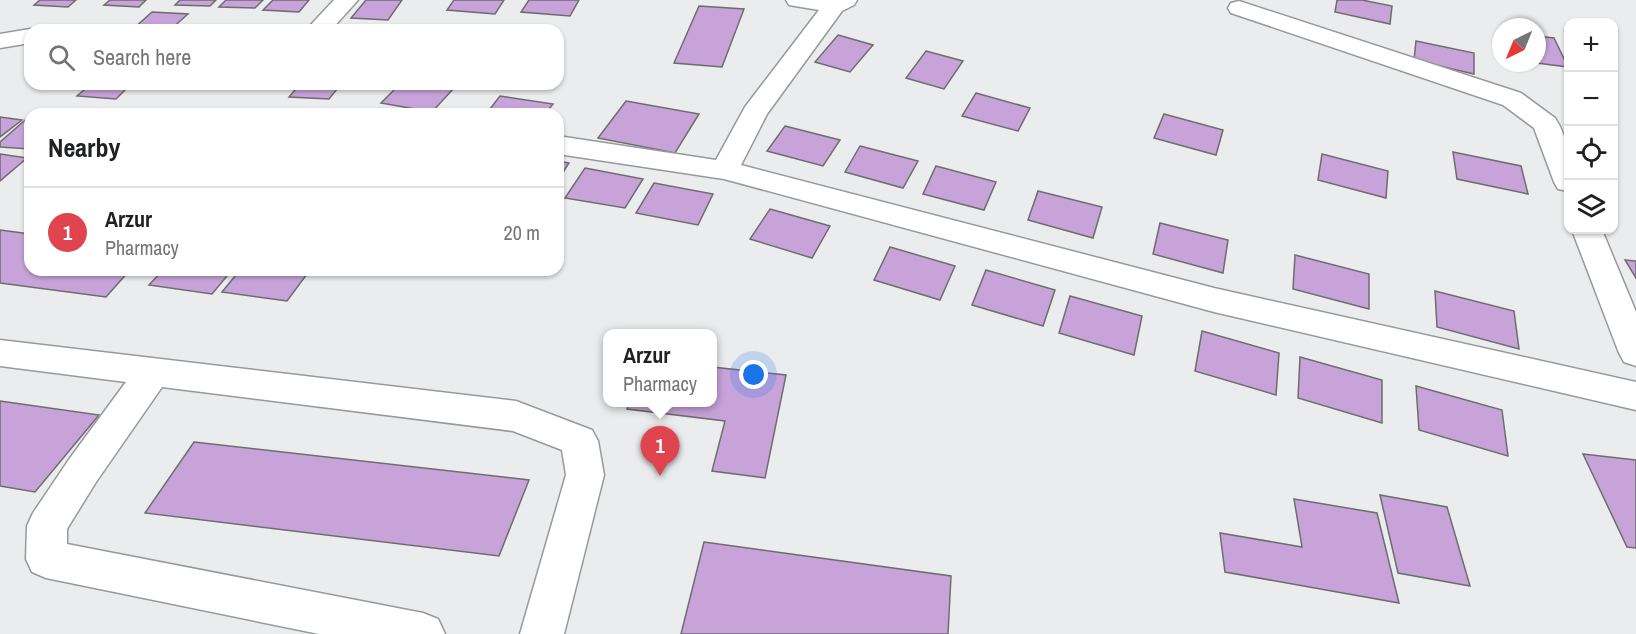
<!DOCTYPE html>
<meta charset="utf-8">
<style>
body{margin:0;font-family:"Archivo Narrow",sans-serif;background:#f6f6f6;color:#202124}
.controls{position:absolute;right:18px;top:18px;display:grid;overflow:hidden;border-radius:12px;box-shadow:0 2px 4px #0004}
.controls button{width:54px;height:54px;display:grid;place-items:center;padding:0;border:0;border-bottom:2px solid #e0e0e0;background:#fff;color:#202124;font:30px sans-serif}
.compass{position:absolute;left:1492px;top:18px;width:54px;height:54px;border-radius:50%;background:#fff;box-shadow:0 2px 4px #0004;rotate:223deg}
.you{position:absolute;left:754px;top:375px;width:21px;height:21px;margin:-15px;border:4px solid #fff;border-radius:50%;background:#1a73e8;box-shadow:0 0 0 9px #1a73e833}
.badge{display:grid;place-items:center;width:39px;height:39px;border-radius:50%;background:#7c3aed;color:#fff;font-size:20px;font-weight:700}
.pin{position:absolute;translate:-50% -50px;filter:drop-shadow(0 2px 3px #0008)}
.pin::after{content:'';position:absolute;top:32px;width:21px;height:18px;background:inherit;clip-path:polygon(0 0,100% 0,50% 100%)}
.popup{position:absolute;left:603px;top:329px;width:114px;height:78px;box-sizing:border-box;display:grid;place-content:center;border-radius:12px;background:#fff;filter:drop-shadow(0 2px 4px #0005);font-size:20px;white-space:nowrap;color:#757577}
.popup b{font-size:22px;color:#202124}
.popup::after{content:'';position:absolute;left:50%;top:100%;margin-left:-12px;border:12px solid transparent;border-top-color:#fff}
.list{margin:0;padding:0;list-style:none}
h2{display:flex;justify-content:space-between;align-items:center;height:78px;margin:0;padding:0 24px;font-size:26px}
h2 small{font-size:20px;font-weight:400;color:#757577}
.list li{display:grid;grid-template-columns:39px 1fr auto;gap:18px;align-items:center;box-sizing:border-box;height:90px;padding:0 24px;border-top:2px solid #e0e0e0}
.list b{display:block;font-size:22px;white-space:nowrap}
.list p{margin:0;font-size:20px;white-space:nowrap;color:#757577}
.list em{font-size:20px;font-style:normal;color:#757577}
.icon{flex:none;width:33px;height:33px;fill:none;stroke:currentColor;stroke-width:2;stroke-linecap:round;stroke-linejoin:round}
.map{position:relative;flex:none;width:1636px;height:634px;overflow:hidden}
.search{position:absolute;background:#fff;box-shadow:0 2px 4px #0004;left:24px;top:24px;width:540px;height:66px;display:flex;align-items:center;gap:15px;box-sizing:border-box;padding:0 21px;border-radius:18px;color:#757577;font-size:22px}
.panel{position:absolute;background:#fff;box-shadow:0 2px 4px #0004;left:24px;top:108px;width:540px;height:168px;border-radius:18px}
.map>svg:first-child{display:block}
.building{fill:#c7a3da;stroke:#6e6d6e;stroke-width:1.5}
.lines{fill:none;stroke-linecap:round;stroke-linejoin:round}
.minor-casing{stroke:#97999a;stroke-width:3}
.minor{fill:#fff;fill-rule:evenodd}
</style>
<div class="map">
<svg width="1636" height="634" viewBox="0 0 1636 634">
<rect width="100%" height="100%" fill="#eaeced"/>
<!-- building -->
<g class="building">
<path d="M 40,0 L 76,0 L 68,7 L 34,5 Z"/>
<path d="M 110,0 L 146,0 L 139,7 L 104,5 Z"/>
<path d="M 180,0 L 216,0 L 210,6 L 175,5 Z"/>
<path d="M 226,0 L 263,0 L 255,8 L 219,7 Z"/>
<path d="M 273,0 L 309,0 L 299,12 L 263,10 Z"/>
<path d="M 366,0 L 402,0 L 388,20 L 351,18 Z"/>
<path d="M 454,0 L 504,0 L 495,14 L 447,10 Z"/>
<path d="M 529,0 L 579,0 L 570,16 L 521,12 Z"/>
<path d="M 1337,0 L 1362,0 L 1392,6 L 1390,24 L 1335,12 Z"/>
<path d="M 699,6 L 744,9 L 722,67 L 674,63 Z"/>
<path d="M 152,12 L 188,14 L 170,30 L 132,30 Z"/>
<path d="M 838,35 L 873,45 L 850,72 L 815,62 Z"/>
<path d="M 1537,36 L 1554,38 L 1568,67 L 1537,63 Z"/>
<path d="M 1416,41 L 1474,53 L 1474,74 L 1414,60 Z"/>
<path d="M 926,51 L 963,61 L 944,89 L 906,78 Z"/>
<path d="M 91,84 L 131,84 L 116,99 L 77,96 Z"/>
<path d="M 300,84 L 341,84 L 329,99 L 289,97 Z"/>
<path d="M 400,84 L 428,84 L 454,88 L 432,112 L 381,103 Z"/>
<path d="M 976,93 L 1030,108 L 1018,131 L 962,116 Z"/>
<path d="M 500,96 L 553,104 L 545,114 L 486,114 Z"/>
<path d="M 626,101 L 699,114 L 675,153 L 598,138 Z"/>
<path d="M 1164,114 L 1223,130 L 1216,155 L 1154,138 Z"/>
<path d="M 30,116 L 30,149 L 0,147 L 0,142 Z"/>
<path d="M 0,117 L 22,120 L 0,137 Z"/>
<path d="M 785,126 L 840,140 L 823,166 L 767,151 Z"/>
<path d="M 860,146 L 918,161 L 903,188 L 845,172 Z"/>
<path d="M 1453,152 L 1521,166 L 1528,194 L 1457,179 Z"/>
<path d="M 0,154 L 27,158 L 0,181 Z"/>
<path d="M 1322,154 L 1388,171 L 1386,198 L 1318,180 Z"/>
<path d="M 558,161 L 569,163 L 558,180 Z"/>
<path d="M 936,166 L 996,182 L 984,210 L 923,194 Z"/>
<path d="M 585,168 L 643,179 L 625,208 L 565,198 Z"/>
<path d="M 654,183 L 713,194 L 698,225 L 636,213 Z"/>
<path d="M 1038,191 L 1102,207 L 1093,238 L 1028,220 Z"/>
<path d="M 770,209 L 830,226 L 812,258 L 750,239 Z"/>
<path d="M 1160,223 L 1228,240 L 1223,273 L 1153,254 Z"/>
<path d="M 0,230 L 30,234 L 30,270 L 130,270 L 106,297 L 0,283 Z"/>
<path d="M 890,247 L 955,266 L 940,300 L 874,280 Z"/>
<path d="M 1295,255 L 1369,274 L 1369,309 L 1293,289 Z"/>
<path d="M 1625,260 L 1636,261 L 1636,278 Z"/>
<path d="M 163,270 L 232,270 L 212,294 L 149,285 Z"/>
<path d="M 240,270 L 310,270 L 287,301 L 222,292 Z"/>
<path d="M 986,270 L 1055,290 L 1043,326 L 972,305 Z"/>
<path d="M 1435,291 L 1514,311 L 1519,349 L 1437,327 Z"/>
<path d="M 1070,296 L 1142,316 L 1134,355 L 1059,333 Z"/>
<path d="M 1202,331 L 1279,353 L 1276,395 L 1195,371 Z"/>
<path d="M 1300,357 L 1382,380 L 1382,423 L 1298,398 Z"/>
<path d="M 712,367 L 786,375 L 765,478 L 712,471 L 725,421 L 627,409 L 629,402 L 712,402 Z"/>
<path d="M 1416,386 L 1502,410 L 1508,456 L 1419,430 Z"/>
<path d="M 0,401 L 99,415 L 35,492 L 0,486 Z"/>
<path d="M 194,442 L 529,480 L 499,556 L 145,513 Z"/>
<path d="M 1583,454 L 1636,460 L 1636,548 L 1627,547 Z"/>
<path d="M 1380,495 L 1447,507 L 1470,586 L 1398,573 Z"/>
<path d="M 1294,499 L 1377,513 L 1399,603 L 1225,572 L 1220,533 L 1302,547 Z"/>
<path d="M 704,542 L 951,576 L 948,634 L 681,634 Z"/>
</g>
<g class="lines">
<defs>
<g id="minor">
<path d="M 334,0 L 358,0 L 331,30 L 306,30 Z"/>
<path d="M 786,0 L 857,0 L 854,5 L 842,11 L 767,114 L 741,165 L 1214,288 L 1636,382 L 1636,410 L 1214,312 L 724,179 L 558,154 L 558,136 L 716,160 L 745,107 L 819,10 L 789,5 Z"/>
<path d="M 1239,1 L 1521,93 L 1555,118 C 1571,141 1568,165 1568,191 L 1558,189 L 1554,182 L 1534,128 L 1503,105 L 1231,13 L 1228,8 L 1231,3 Z"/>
<path d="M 30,29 L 35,30 L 30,30 L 30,43 L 0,48 L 0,34 Z"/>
<path d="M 1572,230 L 1602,230 L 1636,312 L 1636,366 L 1624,362 L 1619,353 Z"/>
<path d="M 0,340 L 516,401 L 592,430 L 598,441 L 604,475 L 564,634 L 520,634 L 566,475 L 562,450 L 513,431 L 162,387 L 96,482 L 67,529 L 67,544 L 423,613 L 438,619 L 445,634 L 319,634 L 46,578 L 32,572 L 26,559 L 27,526 L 33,513 L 70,458 L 126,382 L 0,366 Z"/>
</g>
</defs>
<!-- minor casing -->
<use href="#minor" class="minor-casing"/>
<!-- minor -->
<use href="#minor" class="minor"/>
</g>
</svg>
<div class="controls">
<button>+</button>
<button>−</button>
<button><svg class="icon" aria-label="locate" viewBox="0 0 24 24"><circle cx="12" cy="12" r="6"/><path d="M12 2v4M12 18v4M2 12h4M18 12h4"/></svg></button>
<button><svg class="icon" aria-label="layers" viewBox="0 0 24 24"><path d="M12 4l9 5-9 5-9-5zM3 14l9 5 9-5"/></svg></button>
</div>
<svg class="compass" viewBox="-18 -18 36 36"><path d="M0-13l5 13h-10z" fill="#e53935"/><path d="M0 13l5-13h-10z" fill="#757577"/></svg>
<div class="you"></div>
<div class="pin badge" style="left:660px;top:476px;background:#e0444e">1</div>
<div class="popup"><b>Arzur</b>Pharmacy</div>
<div class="search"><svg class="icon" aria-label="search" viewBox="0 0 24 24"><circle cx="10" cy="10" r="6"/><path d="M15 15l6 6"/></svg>Search here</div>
<section class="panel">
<h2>Nearby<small></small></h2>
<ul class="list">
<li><span class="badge" style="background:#e0444e">1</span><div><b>Arzur</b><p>Pharmacy</p></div><em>20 m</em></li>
</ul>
</section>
</div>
